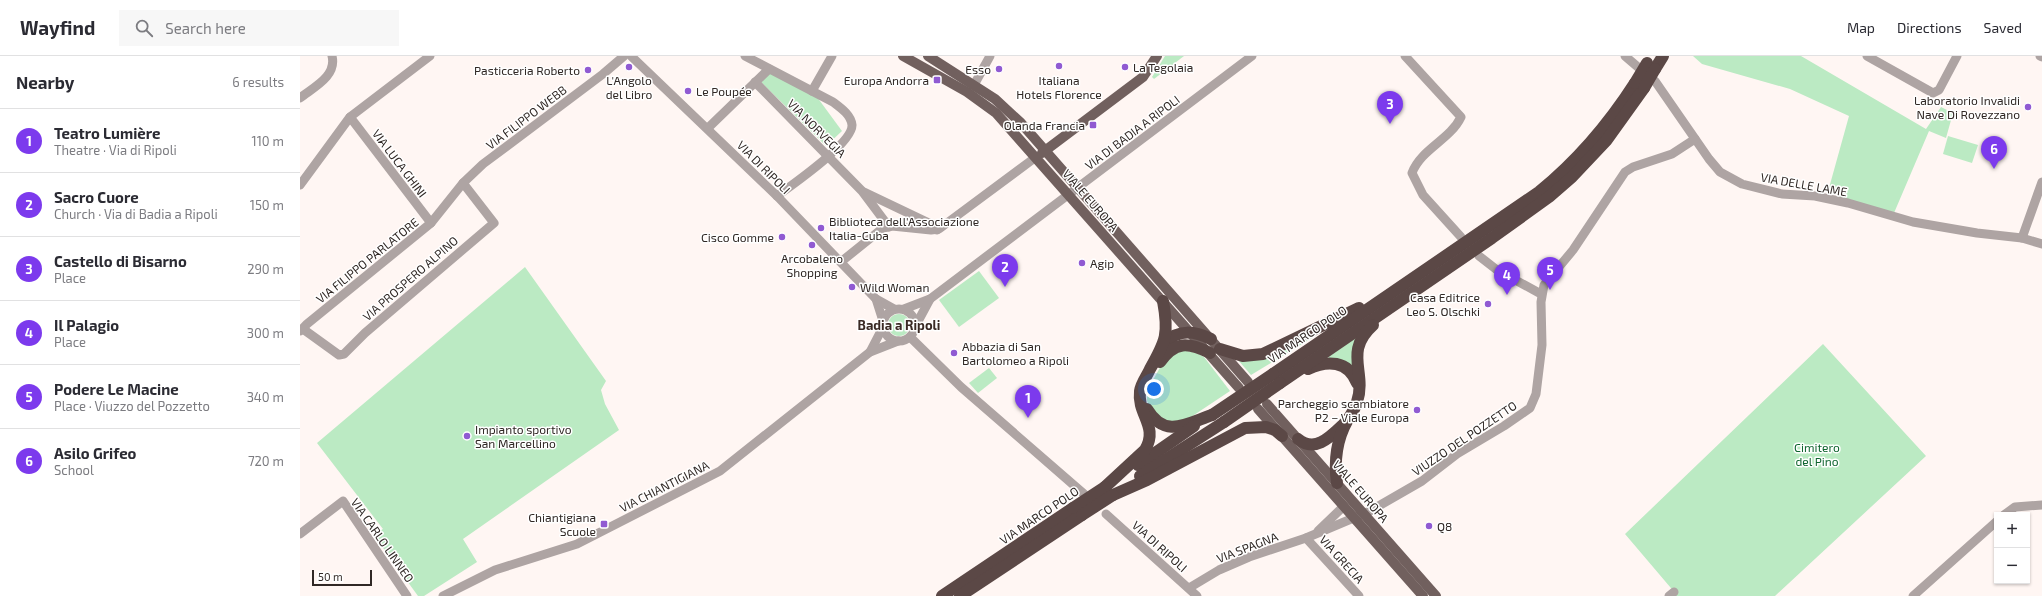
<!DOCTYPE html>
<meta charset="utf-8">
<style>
body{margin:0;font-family:"Exo 2",sans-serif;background:#f7f7f7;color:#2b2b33}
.controls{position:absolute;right:12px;bottom:12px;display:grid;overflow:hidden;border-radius:0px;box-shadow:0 1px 3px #0004}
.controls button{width:36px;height:36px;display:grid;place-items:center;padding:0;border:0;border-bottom:1px solid #e1e1e2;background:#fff;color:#2b2b33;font:20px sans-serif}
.scale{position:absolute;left:12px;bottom:10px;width:60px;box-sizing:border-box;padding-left:4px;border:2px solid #302825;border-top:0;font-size:11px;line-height:14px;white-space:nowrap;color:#302825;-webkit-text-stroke:3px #fff;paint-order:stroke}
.you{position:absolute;left:854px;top:333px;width:14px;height:14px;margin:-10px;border:3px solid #fff;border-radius:50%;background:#1a73e8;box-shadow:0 0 0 6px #1a73e833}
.badge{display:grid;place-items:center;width:26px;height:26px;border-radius:50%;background:#7c3aed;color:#fff;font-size:13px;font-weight:700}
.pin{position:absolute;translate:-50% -33px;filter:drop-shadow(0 1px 2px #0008)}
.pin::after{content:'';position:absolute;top:21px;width:14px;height:12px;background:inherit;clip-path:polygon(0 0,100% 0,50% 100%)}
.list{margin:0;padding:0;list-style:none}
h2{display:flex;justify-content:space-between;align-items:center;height:52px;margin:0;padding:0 16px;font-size:17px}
h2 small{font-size:13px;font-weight:400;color:#7c7c81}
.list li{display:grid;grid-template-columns:26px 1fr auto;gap:12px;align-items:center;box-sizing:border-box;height:64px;padding:0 16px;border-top:1px solid #e1e1e2}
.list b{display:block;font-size:15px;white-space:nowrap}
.list p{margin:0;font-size:13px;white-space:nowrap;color:#7c7c81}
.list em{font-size:13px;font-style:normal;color:#7c7c81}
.icon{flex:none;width:22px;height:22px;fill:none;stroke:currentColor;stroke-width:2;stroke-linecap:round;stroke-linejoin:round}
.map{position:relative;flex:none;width:1742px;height:540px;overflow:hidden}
header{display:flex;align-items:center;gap:24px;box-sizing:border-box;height:56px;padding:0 20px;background:#fff;border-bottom:1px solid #e1e1e2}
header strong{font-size:19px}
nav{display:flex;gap:22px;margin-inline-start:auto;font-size:14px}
.search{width:280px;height:36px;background:#f7f7f7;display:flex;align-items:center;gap:10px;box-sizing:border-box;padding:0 14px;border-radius:0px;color:#7c7c81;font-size:15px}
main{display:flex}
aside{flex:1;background:#fff}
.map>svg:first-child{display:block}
.green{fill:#bbeac3}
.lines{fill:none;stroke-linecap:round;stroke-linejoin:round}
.minor{stroke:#aea4a3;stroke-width:9}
.major{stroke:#71605e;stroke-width:10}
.highway{stroke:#5b4846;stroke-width:12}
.highway-bridge{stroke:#5b4846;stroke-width:12}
.poi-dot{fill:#905ad2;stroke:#fff;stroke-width:1.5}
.labels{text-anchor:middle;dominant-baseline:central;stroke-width:3;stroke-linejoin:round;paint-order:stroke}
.poi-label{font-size:12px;fill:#302825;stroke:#fff;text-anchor:end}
.street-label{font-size:12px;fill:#302825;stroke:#fff}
.park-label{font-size:12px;fill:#0e642e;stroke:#fff}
.neighbourhood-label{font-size:13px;font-weight:bold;fill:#3a2a24;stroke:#fff}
</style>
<header>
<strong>Wayfind</strong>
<div class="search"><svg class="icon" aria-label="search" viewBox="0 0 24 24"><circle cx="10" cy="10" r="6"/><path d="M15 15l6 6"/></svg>Search here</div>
<nav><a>Map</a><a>Directions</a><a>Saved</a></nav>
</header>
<main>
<aside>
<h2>Nearby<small>6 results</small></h2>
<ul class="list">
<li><span class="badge">1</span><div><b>Teatro Lumière</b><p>Theatre · Via di Ripoli</p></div><em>110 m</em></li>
<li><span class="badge">2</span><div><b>Sacro Cuore</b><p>Church · Via di Badia a Ripoli</p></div><em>150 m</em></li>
<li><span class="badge">3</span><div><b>Castello di Bisarno</b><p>Place</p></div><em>290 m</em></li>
<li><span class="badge">4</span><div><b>Il Palagio</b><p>Place</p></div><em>300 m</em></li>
<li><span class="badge">5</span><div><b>Podere Le Macine</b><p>Place · Viuzzo del Pozzetto</p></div><em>340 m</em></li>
<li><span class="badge">6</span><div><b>Asilo Grifeo</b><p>School</p></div><em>720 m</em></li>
</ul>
</aside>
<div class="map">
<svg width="1742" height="540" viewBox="0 0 1742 540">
<rect width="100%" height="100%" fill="#fff6f3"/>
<!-- green -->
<g class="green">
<path d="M 865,0 L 884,0 L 854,23 L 852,21 Z"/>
<path d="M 1393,0 L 1501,0 L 1626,73 L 1641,51 L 1653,57 L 1646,82 L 1629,75 L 1594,157 L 1543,143 L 1529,132 L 1549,60 L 1490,33 L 1402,8 Z"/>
<path d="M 470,17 L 517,41 L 542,75 L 526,90 L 461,26 Z"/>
<path d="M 1648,80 L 1678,89 L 1672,107 L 1643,98 Z"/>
<path d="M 225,211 L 306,325 L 301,334 L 305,348 L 319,374 L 163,483 L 177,506 L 124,540 L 118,540 L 73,478 L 83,473 L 17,387 Z"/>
<path d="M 679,215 L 699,242 L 659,271 L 639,244 Z"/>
<circle cx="599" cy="269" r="11"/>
<path d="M 1017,279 L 951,319 L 938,304 Z"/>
<path d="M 1057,281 L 1054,313 L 1029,303 L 1028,301 Z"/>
<path d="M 1523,288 L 1626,400 L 1475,540 L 1375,540 L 1376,538 L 1325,478 Z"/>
<path d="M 881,294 L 897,297 L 904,301 L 930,335 L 882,367 L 873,369 L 851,354 L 847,345 L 847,338 L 849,331 L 866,301 Z"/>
<path d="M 689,312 L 697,322 L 678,337 L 669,327 Z"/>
</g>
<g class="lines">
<!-- minor -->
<g class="minor">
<path d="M 331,0 L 477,140 L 576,243 L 594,253"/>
<path d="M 445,0 L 533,46 C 541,52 551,59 552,69 C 553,87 492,129 477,140"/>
<path d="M 1105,0 L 1161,61 C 1150,84 1121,93 1112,117 L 1123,139 L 1161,181"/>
<path d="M 1325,0 L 1339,12"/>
<path d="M 1567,0 L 1633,37 L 1639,34 L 1657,0"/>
<path d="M 1740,0 L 1742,1"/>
<path d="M 1355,25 L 1409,103 L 1420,116 L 1442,128 L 1482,138 L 1515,140 L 1548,147 L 1613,166 L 1677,177 L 1722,182 L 1742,188"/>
<path d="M 455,26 L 562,135 L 589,171"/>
<path d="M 674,29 L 690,0"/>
<path d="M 512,35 L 532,0"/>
<path d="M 0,42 C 14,31 37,20 32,0"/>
<path d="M 50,61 L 131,167"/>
<path d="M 408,72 L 469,13"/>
<path d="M 0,129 L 50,61 L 130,0"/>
<path d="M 564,136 L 629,167 L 637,174"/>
<path d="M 1722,182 L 1742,126"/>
<path d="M 1179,200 L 1197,214 L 1241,238"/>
<path d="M 542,205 L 583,172 L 592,170 L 631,174 L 639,173 L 736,101"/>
<path d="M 576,243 L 583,265"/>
<circle cx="599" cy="269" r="16"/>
<path d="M 604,253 L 630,243 L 952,0"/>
<path d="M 616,269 L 630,243"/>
<path d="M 3,273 L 39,299 L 44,298 L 65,277 L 194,167 L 163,127"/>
<path d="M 0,275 L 7,268 L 131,167 L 163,127 L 183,108 L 303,18 L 324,0"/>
<path d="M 610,281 L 661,331 L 784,438"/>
<path d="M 570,296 L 583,271"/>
<path d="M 806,458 L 897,540"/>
<path d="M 1704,459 L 1715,451 L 1742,449"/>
<path d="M 1018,475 L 1044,450"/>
<path d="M 0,478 L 43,445 L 107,540"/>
<path d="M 1006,482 L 1059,540"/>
<path d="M 889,532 L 919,514 L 949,501 L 1006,482 L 1070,455 L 1122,425 L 1157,398 L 1204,370 L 1230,352 L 1236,338 L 1242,289 L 1241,246 L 1244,229 L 1273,194 L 1325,116 L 1333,111 L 1372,98 L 1395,83"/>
<path d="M 143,540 L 195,514 L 277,488 L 420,415 L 570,296 L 598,285"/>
<path d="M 1369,540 L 1374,536"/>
<path d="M 1613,540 L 1697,465"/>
</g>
<!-- major -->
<g class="major">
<path d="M 603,0 L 667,36 L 696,57 L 939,332"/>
<path d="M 628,0 L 695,43 L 721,67 L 948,326"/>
<path d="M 742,97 L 843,21 L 857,0"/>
<path d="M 967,348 L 1136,540"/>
<path d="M 958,353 L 1123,540"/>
</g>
<!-- highway -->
<g class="highway">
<path d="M 1355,13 L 1363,0"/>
<path d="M 865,286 C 880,273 894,275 911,283"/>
<path d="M 920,293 L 943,300 L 963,298 L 1059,252"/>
<path d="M 860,306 C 875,285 888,286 910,297"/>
<path d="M 1008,313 C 1027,304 1048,304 1057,327"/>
<path d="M 973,318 L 1239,136 C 1277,105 1308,69 1335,27"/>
<path d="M 980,327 L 1192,182 L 1249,141 L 1272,121 L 1306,85 L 1344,32"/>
<path d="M 847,353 C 865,383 886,368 912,359"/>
<path d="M 998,383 C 1016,398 1032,379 1046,366"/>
<path d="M 838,409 L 894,370"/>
<path d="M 840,420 L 924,366"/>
<path d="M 1037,427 C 1034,405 1036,385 1047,365 C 1051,359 1055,353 1057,346 C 1067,316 1043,296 1073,269"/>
<path d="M 805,431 L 845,394 C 859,370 837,359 840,335 C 841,327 847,320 850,313 C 866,285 869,278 863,245"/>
<path d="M 813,439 L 847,424 L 945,372 L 966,371 L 975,374 L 982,380"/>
<path d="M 642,540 L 773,452"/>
<path d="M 660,540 L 782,459"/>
</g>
<!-- highway-bridge -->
<g class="highway-bridge">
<path d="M 1335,27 L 1347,7"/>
<path d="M 1344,32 L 1355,13"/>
<path d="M 912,359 L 973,318"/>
<path d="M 924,366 L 980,327"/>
<path d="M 773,452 L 805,431"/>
<path d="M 782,459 L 813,439"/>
</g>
</g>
<!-- markers -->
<g class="poi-dot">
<circle cx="759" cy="10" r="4"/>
<circle cx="329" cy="11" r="4"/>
<circle cx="825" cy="11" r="4"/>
<circle cx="699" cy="13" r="4"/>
<circle cx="288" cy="14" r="4"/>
<rect x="633" y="20" width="8" height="8" rx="2"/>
<circle cx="388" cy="35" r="4"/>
<circle cx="1728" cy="51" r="4"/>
<rect x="789" y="65" width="8" height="8" rx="2"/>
<circle cx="521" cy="172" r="4"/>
<circle cx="482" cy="181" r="4"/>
<circle cx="512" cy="189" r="4"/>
<circle cx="782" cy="207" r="4"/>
<circle cx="552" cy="231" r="4"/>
<circle cx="1188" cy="248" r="4"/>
<circle cx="654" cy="297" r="4"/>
<circle cx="1117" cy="354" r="4"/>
<circle cx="167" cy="380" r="4"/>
<rect x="300" y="464" width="8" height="8" rx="2"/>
<circle cx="1129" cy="470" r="4"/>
</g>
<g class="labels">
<!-- poi labels -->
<g class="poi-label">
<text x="833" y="11" text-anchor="start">La Tegolaia</text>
<text x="691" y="13">Esso</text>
<text x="280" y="14">Pasticceria Roberto</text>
<text x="329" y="24" text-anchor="middle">L'Angolo<tspan x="329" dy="14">del Libro</tspan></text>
<text x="629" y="24">Europa Andorra</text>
<text x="759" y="24" text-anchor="middle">Italiana<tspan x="759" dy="14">Hotels Florence</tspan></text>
<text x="396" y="35" text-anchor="start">Le Poupée</text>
<text x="1720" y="44">Laboratorio Invalidi<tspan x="1720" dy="14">Nave Di Rovezzano</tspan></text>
<text x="785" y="69">Olanda Francia</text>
<text x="529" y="165" text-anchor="start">Biblioteca dell'Associazione<tspan x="529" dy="14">Italia-Cuba</tspan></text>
<text x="474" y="181">Cisco Gomme</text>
<text x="512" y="202" text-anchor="middle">Arcobaleno<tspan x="512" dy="14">Shopping</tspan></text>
<text x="790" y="207" text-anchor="start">Agip</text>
<text x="560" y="231" text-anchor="start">Wild Woman</text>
<text x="1180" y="241">Casa Editrice<tspan x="1180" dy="14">Leo S. Olschki</tspan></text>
<text x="662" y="290" text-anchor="start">Abbazia di San<tspan x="662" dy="14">Bartolomeo a Ripoli</tspan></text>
<text x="1109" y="347">Parcheggio scambiatore<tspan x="1109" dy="14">P2 – Viale Europa</tspan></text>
<text x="175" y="373" text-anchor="start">Impianto sportivo<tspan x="175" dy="14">San Marcellino</tspan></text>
<text x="296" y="461">Chiantigiana<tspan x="296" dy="14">Scuole</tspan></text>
<text x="1137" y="470" text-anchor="start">Q8</text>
</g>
<!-- street labels -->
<g class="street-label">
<text transform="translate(226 61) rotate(-37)">VIA FILIPPO WEBB</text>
<text transform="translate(517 72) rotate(45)">VIA NORVEGIA</text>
<text transform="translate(832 76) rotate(-37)">VIA DI BADIA A RIPOLI</text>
<text transform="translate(100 107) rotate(53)">VIA LUCA GHINI</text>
<text transform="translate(464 111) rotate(45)">VIA DI RIPOLI</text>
<text transform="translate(1504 128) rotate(10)">VIA DELLE LAME</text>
<text transform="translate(791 144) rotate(49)">VIALE EUROPA</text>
<text transform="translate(67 204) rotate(-39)">VIA FILIPPO PARLATORE</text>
<text transform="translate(110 222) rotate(-41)">VIA PROSPERO ALPINO</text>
<text transform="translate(1007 278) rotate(-34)">VIA MARCO POLO</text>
<text transform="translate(1164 382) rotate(-34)">VIUZZO DEL POZZETTO</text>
<text transform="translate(364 430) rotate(-27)">VIA CHIANTIGIANA</text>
<text transform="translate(1061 435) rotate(49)">VIALE EUROPA</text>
<text transform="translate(739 459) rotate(-34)">VIA MARCO POLO</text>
<text transform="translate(83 484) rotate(55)">VIA CARLO LINNEO</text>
<text transform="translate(860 490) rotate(42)">VIA DI RIPOLI</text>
<text transform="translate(947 491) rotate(-21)">VIA SPAGNA</text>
<text transform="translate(1042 503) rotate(48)">VIA GRECIA</text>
</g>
<!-- park labels -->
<g class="park-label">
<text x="1517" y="391">Cimitero<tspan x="1517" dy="14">del Pino</tspan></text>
</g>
<!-- neighbourhood labels -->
<g class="neighbourhood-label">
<text x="599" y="269">Badia a Ripoli</text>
</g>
</g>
</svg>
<div class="controls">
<button>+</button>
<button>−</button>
</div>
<div class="scale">50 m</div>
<div class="you"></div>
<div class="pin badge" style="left:728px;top:362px">1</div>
<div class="pin badge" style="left:705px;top:231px">2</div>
<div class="pin badge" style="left:1090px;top:68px">3</div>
<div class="pin badge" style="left:1207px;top:239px">4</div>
<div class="pin badge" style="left:1250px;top:234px">5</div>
<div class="pin badge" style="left:1694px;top:113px">6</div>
</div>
</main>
